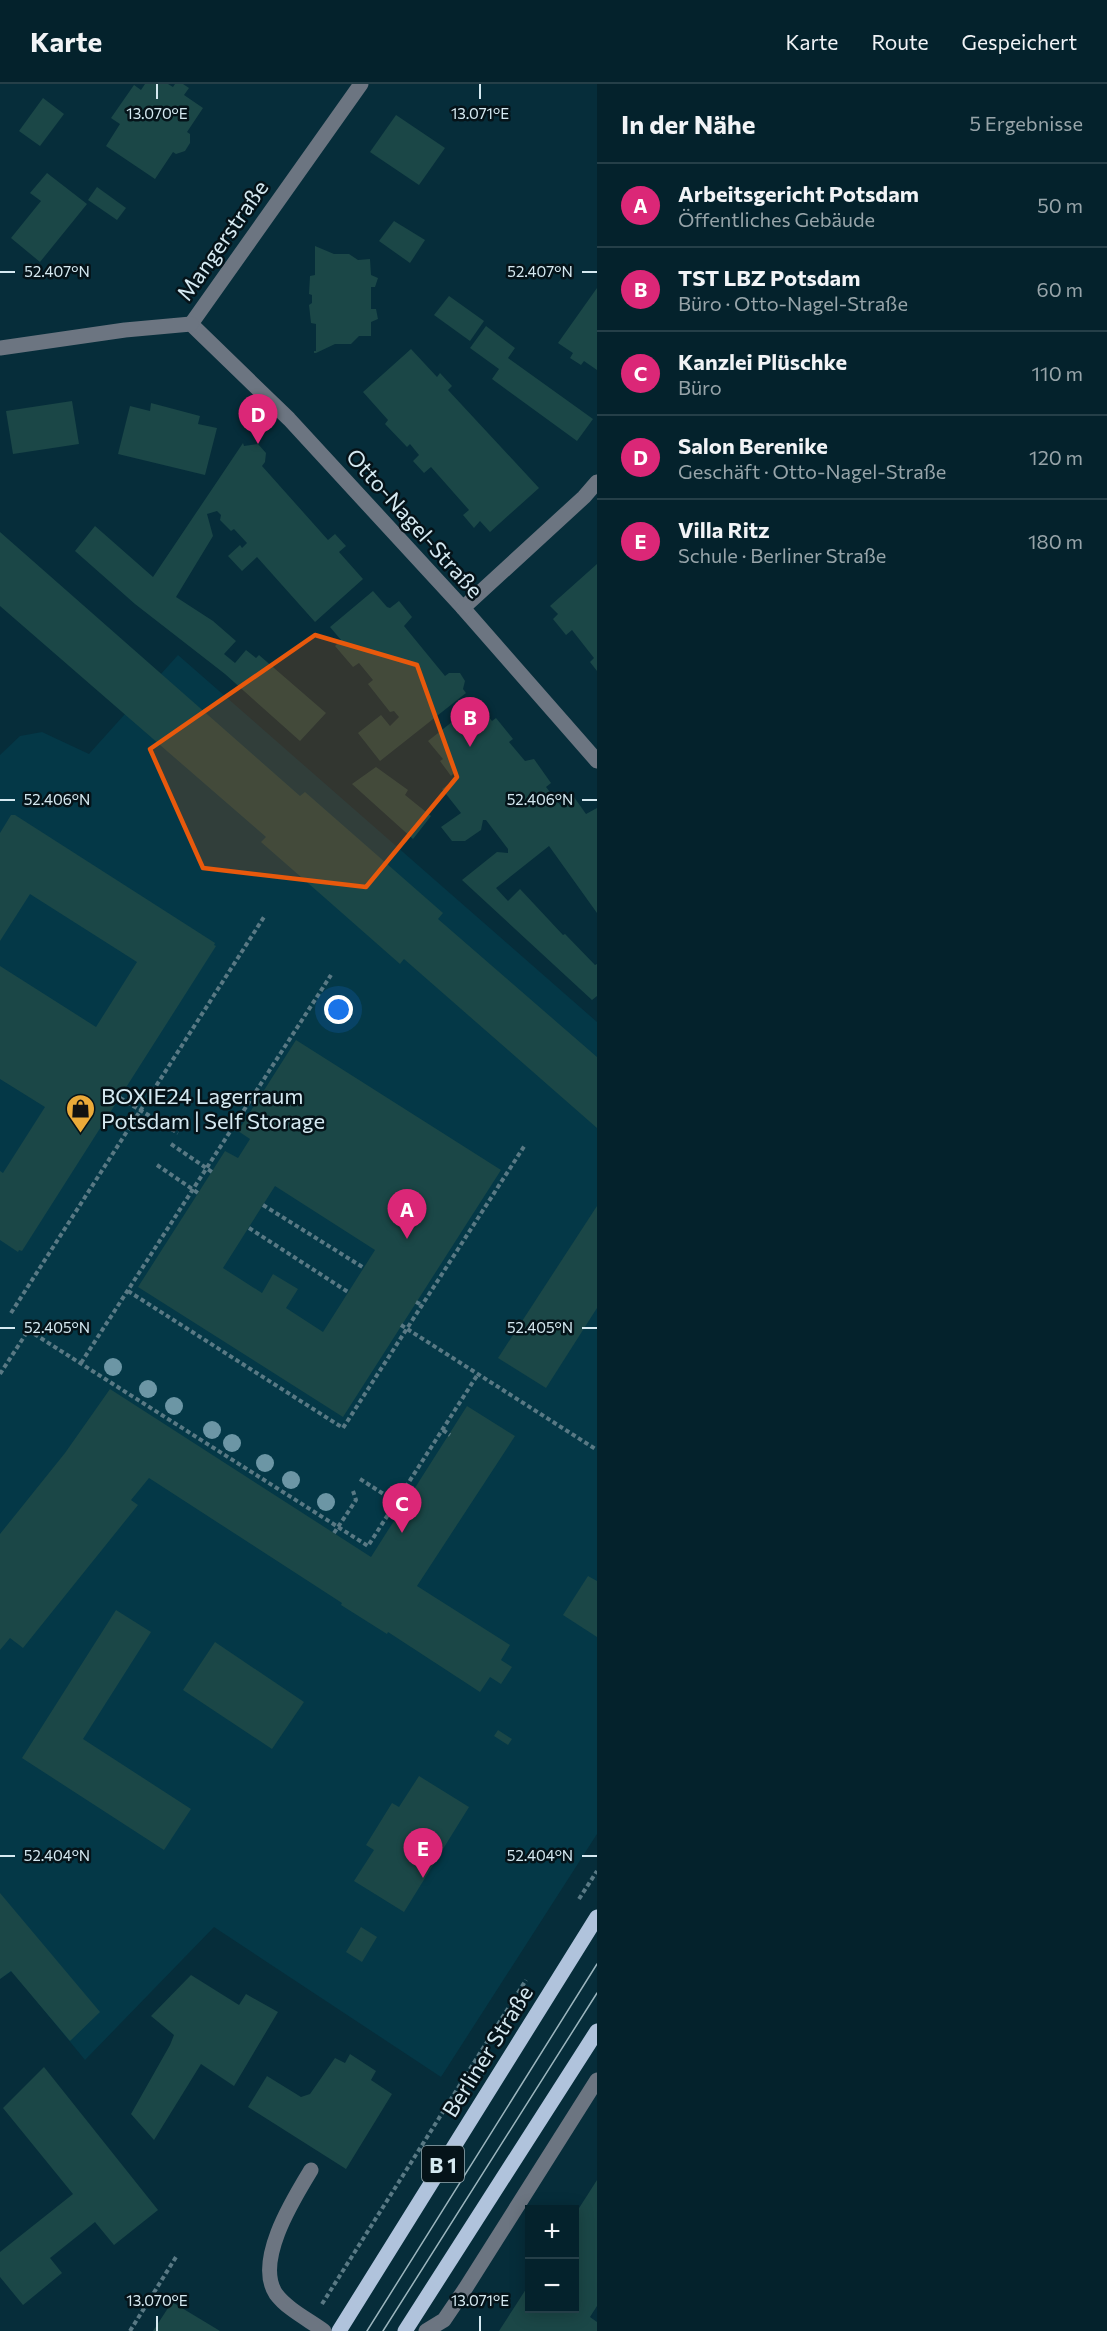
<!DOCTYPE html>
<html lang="de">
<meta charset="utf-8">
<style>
body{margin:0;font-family:Commissioner,sans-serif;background:#122f38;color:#f1f3f6}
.controls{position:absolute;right:18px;bottom:18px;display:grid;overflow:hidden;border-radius:0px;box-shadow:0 3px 15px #0003}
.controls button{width:54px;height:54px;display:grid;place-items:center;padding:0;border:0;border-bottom:2px solid #253f48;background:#04222c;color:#f1f3f6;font:30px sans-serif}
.you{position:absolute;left:339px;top:926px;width:21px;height:21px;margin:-15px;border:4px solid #fff;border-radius:50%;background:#1a73e8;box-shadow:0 0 0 9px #1a73e833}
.badge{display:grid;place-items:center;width:39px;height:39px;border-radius:50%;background:#db2777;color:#fff;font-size:20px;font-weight:700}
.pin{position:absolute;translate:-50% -50px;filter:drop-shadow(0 2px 3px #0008)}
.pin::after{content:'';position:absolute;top:32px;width:21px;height:18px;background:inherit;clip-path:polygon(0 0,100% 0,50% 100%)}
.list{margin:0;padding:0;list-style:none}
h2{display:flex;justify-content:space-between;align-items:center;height:78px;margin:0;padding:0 24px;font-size:26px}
h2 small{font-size:20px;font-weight:400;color:#97a4a9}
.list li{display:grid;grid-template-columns:39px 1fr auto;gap:18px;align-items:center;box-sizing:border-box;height:84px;padding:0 24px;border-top:2px solid #253f48}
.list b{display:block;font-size:22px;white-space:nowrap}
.list p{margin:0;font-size:20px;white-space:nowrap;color:#97a4a9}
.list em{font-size:20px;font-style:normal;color:#97a4a9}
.map{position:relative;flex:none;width:597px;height:2247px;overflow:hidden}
header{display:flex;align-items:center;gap:36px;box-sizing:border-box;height:84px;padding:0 30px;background:#04222c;border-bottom:2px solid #253f48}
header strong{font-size:28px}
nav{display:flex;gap:33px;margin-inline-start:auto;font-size:21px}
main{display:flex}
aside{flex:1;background:#04222c}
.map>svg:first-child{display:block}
.built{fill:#043847}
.building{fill:#1b4747;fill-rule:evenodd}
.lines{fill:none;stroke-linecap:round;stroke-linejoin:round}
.path{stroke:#597984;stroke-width:4;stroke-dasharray:4.5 3;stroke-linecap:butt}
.minor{stroke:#6c7581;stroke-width:15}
.major{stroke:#b0c3dc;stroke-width:15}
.tram{stroke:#9bb5be;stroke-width:1.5}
.tree{fill:#6c96a5}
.marked{fill:#e8590c;fill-opacity:0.2;stroke:#e8590c;stroke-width:4.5;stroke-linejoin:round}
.ticks{fill:none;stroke:#d5e9f1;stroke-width:2}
.labels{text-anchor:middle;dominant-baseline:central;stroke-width:5;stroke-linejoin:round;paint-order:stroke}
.shield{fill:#051319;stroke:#97a9b0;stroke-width:1.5}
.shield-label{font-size:21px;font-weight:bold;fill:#d5e9f1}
.street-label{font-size:22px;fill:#d5e9f1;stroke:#051319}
.poi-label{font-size:22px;fill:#d5e9f1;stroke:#051319;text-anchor:start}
.ticks-label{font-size:15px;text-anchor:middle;fill:#d5e9f1;stroke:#051319;stroke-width:5;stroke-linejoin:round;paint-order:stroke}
</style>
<header>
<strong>Karte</strong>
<nav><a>Karte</a><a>Route</a><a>Gespeichert</a></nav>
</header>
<main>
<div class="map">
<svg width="597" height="2247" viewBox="0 0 597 2247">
<rect width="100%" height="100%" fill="#062d3a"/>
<!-- built -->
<path class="built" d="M 178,571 L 597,938 L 597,1750 L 441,1993 L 214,1843 L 85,1976 L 12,1887 L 0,1895 L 0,671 L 20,652 L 42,648 L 89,670 Z"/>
<!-- building -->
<g class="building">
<path d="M 145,0 L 168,0 L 173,3 L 175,0 L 183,0 L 189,4 L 184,11 L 203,24 L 187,48 L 190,50 L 190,59 L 185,67 L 176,70 L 173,68 L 155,95 L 106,62 L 120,40 L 111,34 L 134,1 L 141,6 Z"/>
<path d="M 43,14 L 64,30 L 40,62 L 19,47 Z"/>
<path d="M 396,31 L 445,64 L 419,101 L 370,68 Z"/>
<path d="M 47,89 L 87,120 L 40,178 L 11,154 L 41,117 L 30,109 Z"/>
<path d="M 97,103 L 126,124 L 117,136 L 88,116 Z"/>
<path d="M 394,137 L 425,156 L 410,179 L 379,157 Z"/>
<path d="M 315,162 L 334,170 L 349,170 L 358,176 L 370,175 L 371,191 L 378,194 L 375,203 L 371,203 L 371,225 L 376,225 L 378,235 L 371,238 L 371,252 L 359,252 L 351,260 L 335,260 L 316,269 L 314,269 L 314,267 L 316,267 L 316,240 L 311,239 L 309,221 L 312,219 L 312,211 L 309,210 L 310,192 L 315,191 Z"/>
<path d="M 597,204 L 597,286 L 584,277 L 581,281 L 570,274 L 573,269 L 558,259 Z"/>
<path d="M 449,212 L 484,237 L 470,257 L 434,231 Z"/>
<path d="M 486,242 L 515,264 L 508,274 L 593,335 L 577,357 L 492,295 L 499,285 L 470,264 Z"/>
<path d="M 411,265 L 437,293 L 440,289 L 452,302 L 448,306 L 539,404 L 490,448 L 480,437 L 474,444 L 463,431 L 469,426 L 431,383 L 424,389 L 413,377 L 419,371 L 410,360 L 407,363 L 385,340 L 388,336 L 363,308 Z"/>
<path d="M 72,317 L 79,360 L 13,370 L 6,327 Z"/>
<path d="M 151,319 L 200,332 L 198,340 L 217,344 L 205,391 L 118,370 L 130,322 L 150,327 Z"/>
<path d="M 243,359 L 244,362 L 258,360 L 266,369 L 265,378 L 262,382 L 328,456 L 335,450 L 346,462 L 339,468 L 363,495 L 315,538 L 257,473 L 242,487 L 228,472 L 240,461 L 242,464 L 247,459 L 234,445 L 231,447 L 220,436 L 221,431 L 217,427 L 207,430 L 213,452 L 176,513 L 213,537 L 236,557 L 224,570 L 235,579 L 246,566 L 256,574 L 259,571 L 326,629 L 300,657 L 225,590 L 135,520 L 75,467 L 95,442 L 153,493 Z"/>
<path d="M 0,448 L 300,712 L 305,708 L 443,829 L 438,835 L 597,973 L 597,1044 L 404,875 L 400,880 L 325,814 L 261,758 L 266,753 L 0,522 Z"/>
<path d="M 597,480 L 597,587 L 590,578 L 594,574 L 572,546 L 566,551 L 553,535 L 558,530 L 550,522 Z"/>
<path d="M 373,507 L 387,523 L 390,524 L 399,517 L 412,533 L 404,542 L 445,592 L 449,589 L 460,589 L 465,597 L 463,605 L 466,609 L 380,677 L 358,649 L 381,631 L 390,642 L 399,633 L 394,627 L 390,628 L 368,600 L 373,596 L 359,579 L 353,583 L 335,562 L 341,556 L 330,543 Z"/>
<path d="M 477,618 L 492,637 L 496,634 L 513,655 L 509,658 L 525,677 L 534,675 L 551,699 L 546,703 L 561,722 L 574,713 L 586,730 L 597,724 L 597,829 L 549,762 L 496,804 L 508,817 L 520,805 L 563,851 L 565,850 L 595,881 L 597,880 L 597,912 L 592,916 L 462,796 L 497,768 L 508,769 L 508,765 L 486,736 L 483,736 L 481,746 L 465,757 L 452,757 L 441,743 L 461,729 L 442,705 L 458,693 L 454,689 L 451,692 L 440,677 L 443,675 L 428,657 Z"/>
<path d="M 376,683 L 408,706 L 405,711 L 431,732 L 413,755 L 352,700 Z"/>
<path d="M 11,731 L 15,731 L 215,859 L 214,861 L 216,862 L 22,1167 L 19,1166 L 18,1168 L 0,1156 L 0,1087 L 3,1089 L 45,1023 L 0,995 L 0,882 L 96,943 L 137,878 L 30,810 L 0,857 L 0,749 Z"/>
<path d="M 296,956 L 501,1086 L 343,1333 L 138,1203 L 225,1067 L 238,1074 L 250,1055 L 238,1047 ZM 275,1102 L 375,1166 L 323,1248 L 286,1224 L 298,1205 L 273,1190 L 262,1209 L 223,1184 Z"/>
<path d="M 597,1122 L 597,1224 L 546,1304 L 498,1274 Z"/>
<path d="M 110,1305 L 371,1473 L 467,1322 L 515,1352 L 417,1502 L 510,1561 L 501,1576 L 512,1583 L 501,1600 L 490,1593 L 480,1608 L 388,1548 L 387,1550 L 341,1521 L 342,1519 L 149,1394 L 131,1416 L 138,1421 L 23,1564 L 10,1554 L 0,1566 L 0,1450 L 65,1369 Z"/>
<path d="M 588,1492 L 597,1497 L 597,1553 L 563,1531 Z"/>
<path d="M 116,1526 L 151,1548 L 83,1655 L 191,1725 L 164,1766 L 22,1674 Z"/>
<path d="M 215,1558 L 304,1618 L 272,1665 L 183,1606 Z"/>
<path d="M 498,1646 L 512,1655 L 508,1661 L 494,1652 Z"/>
<path d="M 419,1692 L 469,1723 L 404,1828 L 354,1797 L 374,1766 L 366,1761 L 392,1719 L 399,1723 Z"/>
<path d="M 0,1809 L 100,1928 L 70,1957 L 11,1887 L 0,1895 Z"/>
<path d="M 361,1843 L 377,1853 L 362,1878 L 346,1868 Z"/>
<path d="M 191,1891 L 239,1921 L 246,1910 L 278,1928 L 234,2002 L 201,1980 L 154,2056 L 131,2030 L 170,1961 L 174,1951 L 151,1932 Z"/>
<path d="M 350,1970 L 376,1987 L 371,1996 L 392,2010 L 346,2085 L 248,2023 L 267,1992 L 301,2013 L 310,2010 L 335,1974 L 345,1979 Z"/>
<path d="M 44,1983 L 158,2126 L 114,2161 L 95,2138 L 50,2174 L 62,2189 L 23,2221 L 0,2193 L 0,2168 L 73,2110 L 3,2024 Z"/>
<path d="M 597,2096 L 597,2222 L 590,2233 L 597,2238 L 597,2247 L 499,2247 L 528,2202 L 530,2203 L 530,2224 L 574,2224 L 574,2132 Z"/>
<path d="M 172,2218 L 220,2247 L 153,2247 Z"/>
</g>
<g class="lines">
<!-- path -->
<g class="path">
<path d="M 120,1014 L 178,1049"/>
<path d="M 171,1060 L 212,1088"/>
<path d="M 157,1081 L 198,1109"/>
<path d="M 263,1121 L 364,1184"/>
<path d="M 249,1144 L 348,1208"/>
<path d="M 128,1207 L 343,1344 L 525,1061"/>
<path d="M 416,1218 L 422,1221"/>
<path d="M 11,1229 L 264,833"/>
<path d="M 401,1241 L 597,1366"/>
<path d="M 28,1246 L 368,1462 L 478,1290"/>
<path d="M 81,1279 L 331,891"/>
<path d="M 0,1290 L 31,1242"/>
<path d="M 443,1346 L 450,1351"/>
<path d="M 360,1395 L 404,1423"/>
<path d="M 334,1449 L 356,1416 L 353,1407"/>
<path d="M 579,1815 L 597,1787"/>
<path d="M 322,2220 L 526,1896"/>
<path d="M 130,2247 L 176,2173"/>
</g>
<!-- minor -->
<g class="minor">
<path d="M 191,240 L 289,335 L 463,524 L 597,677"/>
<path d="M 191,240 L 361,0"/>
<path d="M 0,264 L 125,246 L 191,240"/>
<path d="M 463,524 L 584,413 L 597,398"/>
<path d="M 311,2086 C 294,2114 254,2177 276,2210 C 287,2225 309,2236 324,2247"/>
<path d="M 426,2247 L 444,2236 L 465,2205 L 597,1996"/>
</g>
<!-- major -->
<g class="major">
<path d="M 339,2247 L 597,1833"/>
<path d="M 405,2247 L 597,1947"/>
</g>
<!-- tram -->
<g class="tram">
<path d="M 367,2247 L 597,1880"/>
<path d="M 383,2247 L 597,1909"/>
</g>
</g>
<!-- trees -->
<g class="tree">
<circle cx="113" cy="1283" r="9"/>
<circle cx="148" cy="1305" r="9"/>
<circle cx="174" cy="1322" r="9"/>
<circle cx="212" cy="1346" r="9"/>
<circle cx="232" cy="1359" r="9"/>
<circle cx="265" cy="1379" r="9"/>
<circle cx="291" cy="1396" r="9"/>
<circle cx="326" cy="1418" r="9"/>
</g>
<!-- marked area -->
<path class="marked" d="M 315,551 L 417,581 L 457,693 L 366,803 L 203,784 L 150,665 Z"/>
<!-- ticks -->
<path class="ticks" d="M 157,0 L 157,15M 480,0 L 480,15M 0,188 L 15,188M 582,188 L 597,188M 0,716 L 15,716M 582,716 L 597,716M 0,1244 L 15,1244M 582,1244 L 597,1244M 0,1772 L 15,1772M 582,1772 L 597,1772M 157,2232 L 157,2247M 480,2232 L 480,2247"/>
<!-- icons -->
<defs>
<symbol id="shop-pin" viewBox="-11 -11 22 30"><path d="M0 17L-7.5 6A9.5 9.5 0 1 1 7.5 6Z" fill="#ebaa39" stroke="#051319"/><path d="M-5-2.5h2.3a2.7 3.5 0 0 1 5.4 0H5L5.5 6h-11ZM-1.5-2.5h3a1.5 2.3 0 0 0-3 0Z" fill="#111"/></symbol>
</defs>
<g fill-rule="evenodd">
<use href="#shop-pin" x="64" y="1008" width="33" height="45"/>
</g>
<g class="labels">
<!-- shield labels -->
<rect class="shield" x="422" y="2062" width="42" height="36" rx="4.5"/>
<g class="shield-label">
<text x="443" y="2080">B 1</text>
</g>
<!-- street labels -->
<g class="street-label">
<text transform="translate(222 156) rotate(-55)">Mangerstraße</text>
<text transform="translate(415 439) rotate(48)">Otto-Nagel-Straße</text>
<text transform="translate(487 1967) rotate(-58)">Berliner Straße</text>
</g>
<!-- poi labels -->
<g class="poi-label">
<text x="101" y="1011">BOXIE24 Lagerraum<tspan x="101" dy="25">Potsdam | Self Storage</tspan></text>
</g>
</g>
<g class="ticks-label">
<text x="157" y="35">13.070°E</text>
<text x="480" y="35">13.071°E</text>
<text x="57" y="193">52.407°N</text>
<text x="540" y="193">52.407°N</text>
<text x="57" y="721">52.406°N</text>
<text x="540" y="721">52.406°N</text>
<text x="57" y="1249">52.405°N</text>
<text x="540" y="1249">52.405°N</text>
<text x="57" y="1777">52.404°N</text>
<text x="540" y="1777">52.404°N</text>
<text x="157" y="2222">13.070°E</text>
<text x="480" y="2222">13.071°E</text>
</g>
</svg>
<div class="controls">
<button>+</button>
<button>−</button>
</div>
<div class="you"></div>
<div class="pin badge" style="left:407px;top:1155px">A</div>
<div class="pin badge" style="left:470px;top:663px">B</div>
<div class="pin badge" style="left:402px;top:1449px">C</div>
<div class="pin badge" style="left:258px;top:360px">D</div>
<div class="pin badge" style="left:423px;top:1794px">E</div>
</div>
<aside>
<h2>In der Nähe<small>5 Ergebnisse</small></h2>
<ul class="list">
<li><span class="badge">A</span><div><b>Arbeitsgericht Potsdam</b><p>Öffentliches Gebäude</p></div><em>50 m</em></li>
<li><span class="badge">B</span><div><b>TST LBZ Potsdam</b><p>Büro · Otto-Nagel-Straße</p></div><em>60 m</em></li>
<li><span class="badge">C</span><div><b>Kanzlei Plüschke</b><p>Büro</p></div><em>110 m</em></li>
<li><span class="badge">D</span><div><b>Salon Berenike</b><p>Geschäft · Otto-Nagel-Straße</p></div><em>120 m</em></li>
<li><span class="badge">E</span><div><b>Villa Ritz</b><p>Schule · Berliner Straße</p></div><em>180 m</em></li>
</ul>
</aside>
</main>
